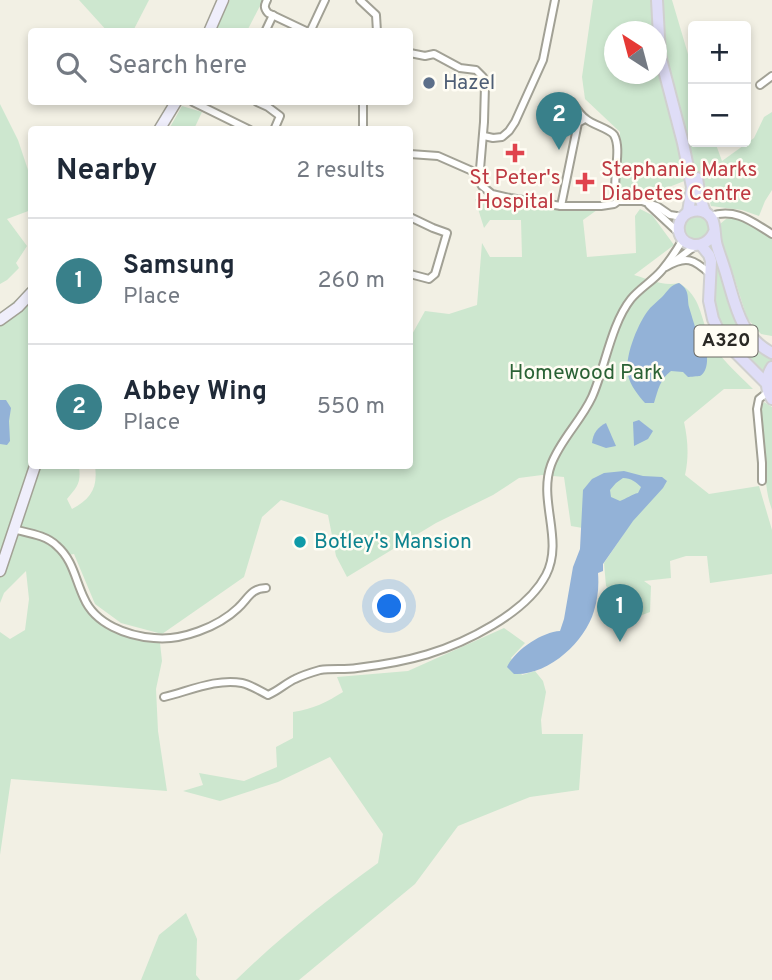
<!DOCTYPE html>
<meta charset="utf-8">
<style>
body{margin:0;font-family:Overpass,sans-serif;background:#f2f2f3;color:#1f2937}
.controls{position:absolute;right:21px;top:21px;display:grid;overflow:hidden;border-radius:7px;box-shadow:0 4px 10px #0003}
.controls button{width:63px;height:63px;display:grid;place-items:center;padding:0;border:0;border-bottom:2px solid #e0e1e3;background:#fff;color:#1f2937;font:35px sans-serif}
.compass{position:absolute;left:604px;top:21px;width:63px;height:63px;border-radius:50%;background:#fff;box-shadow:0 4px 10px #0003;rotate:324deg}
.you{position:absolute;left:390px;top:607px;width:24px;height:24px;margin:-18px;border:5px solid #fff;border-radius:50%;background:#1a73e8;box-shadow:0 0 0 10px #1a73e833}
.badge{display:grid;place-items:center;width:46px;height:46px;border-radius:50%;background:#39808a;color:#fff;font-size:23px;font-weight:700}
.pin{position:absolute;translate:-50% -58px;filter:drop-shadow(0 2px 4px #0008)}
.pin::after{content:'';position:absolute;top:37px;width:24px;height:21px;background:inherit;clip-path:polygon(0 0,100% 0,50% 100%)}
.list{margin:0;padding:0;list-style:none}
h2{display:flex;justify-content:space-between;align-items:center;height:91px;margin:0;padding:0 28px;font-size:30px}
h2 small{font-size:23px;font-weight:400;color:#747a83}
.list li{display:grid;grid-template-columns:46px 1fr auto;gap:21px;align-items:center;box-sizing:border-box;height:126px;padding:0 28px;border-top:2px solid #e0e1e3}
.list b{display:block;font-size:26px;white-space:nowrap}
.list p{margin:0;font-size:23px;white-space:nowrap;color:#747a83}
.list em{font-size:23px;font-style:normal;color:#747a83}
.icon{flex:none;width:38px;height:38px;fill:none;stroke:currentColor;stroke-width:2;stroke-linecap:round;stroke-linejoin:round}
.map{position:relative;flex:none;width:772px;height:980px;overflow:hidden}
.search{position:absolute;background:#fff;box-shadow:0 4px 10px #0003;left:28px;top:28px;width:385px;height:77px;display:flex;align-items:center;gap:18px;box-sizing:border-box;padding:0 24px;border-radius:7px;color:#747a83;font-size:26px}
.panel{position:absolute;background:#fff;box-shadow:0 4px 10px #0003;left:28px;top:126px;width:385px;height:343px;border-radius:7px}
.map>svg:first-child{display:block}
.green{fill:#cde7cf;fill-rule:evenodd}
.water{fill:#93b2d7;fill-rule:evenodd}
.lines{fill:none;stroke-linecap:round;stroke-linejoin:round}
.street-casing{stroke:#a2a195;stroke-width:10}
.secondary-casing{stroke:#a2a195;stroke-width:13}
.primary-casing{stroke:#d0d0cf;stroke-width:14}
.street{stroke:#fff;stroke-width:6}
.secondary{stroke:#efeefb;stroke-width:10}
.primary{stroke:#dfddf7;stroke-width:10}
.service-dot{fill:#5c6f8a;stroke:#fffdf4;stroke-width:2.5}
.health-dot{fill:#e0444e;stroke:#fffdf4;stroke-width:2.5}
.culture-dot{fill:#0f9aa8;stroke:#fffdf4;stroke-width:2.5}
.labels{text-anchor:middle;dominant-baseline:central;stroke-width:5;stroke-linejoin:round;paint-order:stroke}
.shield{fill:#fffdf4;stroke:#6a6963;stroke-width:2}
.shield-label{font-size:19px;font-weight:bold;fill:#2a2925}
.service-label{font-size:21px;fill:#4e5e75;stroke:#fffdf4;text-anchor:start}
.health-label{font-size:21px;fill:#be3a42;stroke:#fffdf4;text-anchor:start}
.park-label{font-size:21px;fill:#2b6235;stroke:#fffdf4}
.culture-label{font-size:21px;fill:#0d838f;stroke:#fffdf4;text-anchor:start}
</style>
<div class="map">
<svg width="772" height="980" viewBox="0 0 772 980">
<rect width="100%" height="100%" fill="#f2f0e4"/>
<!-- green -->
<g class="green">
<path d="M 79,0 L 149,0 L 133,31 L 108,32 Z"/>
<path d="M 230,0 L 263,0 L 247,31 L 215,31 Z"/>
<path d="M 593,0 L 672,0 L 693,71 L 693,142 L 715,142 L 722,161 L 754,138 L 764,117 L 772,112 L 772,190 L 765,201 L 759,216 L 742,210 L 711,206 L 702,174 L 649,195 L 620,189 L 620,132 L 585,99 L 582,77 ZM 614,32 L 656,32 L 656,74 L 614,74 Z"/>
<path d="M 0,104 L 18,140 L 31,179 L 31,210 L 7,219 L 27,246 L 16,263 L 19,268 L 7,280 L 0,284 Z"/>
<path d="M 182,106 L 202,112 L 194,129 L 169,129 Z"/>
<path d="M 475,199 L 523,205 L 597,210 L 583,220 L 587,257 L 636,253 L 635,216 L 640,209 L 652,215 L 674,245 L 634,275 C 648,279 664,287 679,283 C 702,297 700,318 710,339 C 719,358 738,374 753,389 L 724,389 L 684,422 C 688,440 689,457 685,475 L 709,494 L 759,486 L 772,530 L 772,574 L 710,583 L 707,556 L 686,556 L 670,561 L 671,578 L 644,581 L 651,586 L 650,612 L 642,615 L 633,611 L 606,586 L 604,563 L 623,535 L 571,526 L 564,477 L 542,475 L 519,478 L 493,495 L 436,523 L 347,577 L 336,556 L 328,515 L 281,500 L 262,517 L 244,577 L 162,634 L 121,623 L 95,604 L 74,554 L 63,556 L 90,615 L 117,633 L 136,640 L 160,643 L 162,661 L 156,689 L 158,731 L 167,791 L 11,779 L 0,855 L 0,632 L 10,639 L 25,630 L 29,599 L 26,571 L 4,593 L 0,603 L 0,313 L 30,288 L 31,290 L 32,466 L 79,466 C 81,483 78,486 67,499 L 72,509 C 91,499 98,488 95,466 L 410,466 L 410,338 L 425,311 L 449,314 L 477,305 L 482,243 L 490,257 L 522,257 L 521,220 L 490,220 L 484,228 Z"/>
<circle cx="697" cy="228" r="13"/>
<path d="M 734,218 L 746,220 L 772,238 L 772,336 L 761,334 L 747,318 L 732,271 L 721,242 L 718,231 L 720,224 L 726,219 Z"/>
<path d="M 713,243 L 725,288 L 740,332 L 755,348 L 772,359 L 772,363 L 765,377 C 752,364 736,351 726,337 C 710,312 713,279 712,251 L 709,246 Z"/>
<path d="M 764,402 L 772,407 L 772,510 C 765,490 766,478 765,459 C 764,441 756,418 764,402 Z"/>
<path d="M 504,628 L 525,643 L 511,658 L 522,675 L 535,671 L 543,681 L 546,692 L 541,720 L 542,734 L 583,734 L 579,790 L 530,797 L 458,826 L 415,884 L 299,980 L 236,980 C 280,937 328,899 378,863 L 383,834 L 330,757 L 278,782 L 220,801 L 183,791 L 203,785 L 199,773 L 244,781 L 277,767 L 276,747 L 293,738 L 293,712 C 313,709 327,702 343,692 L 337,677 L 408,671 Z"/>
<path d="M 186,913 L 197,939 L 196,975 L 200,980 L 141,980 L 159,935 Z"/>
</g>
<!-- water -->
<g class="water">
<path d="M 679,283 C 690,290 687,297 689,307 C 690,310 695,327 696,329 C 698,333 701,335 703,338 C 707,347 711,370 700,376 C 698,376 690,377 688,377 L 683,372 L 671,371 C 660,379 658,390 654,403 L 645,403 C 638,395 630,385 628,375 C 624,358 637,326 647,312 C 651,306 657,302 662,297 C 668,291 670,285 679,283 Z"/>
<path d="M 0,400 L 6,400 L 11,408 L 9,421 L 10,441 L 7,445 L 0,444 Z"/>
<path d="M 639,420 L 653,431 L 648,439 L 634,446 L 633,422 Z"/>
<path d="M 606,423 L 616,446 L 606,448 L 592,443 C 593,433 598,427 606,423 Z"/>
<path d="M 624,471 L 643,476 L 662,477 L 667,481 L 663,488 L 633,521 L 603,564 L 603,571 L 598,573 C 599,586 598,598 594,611 C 585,642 548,676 514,674 L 507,667 C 515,650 542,632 560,631 L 564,619 L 573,567 L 580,549 L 583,490 L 592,479 L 604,473 ZM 623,478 C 631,478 636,482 641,487 L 638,493 C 632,494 626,499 620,501 L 611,497 L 610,490 L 616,483 Z"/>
</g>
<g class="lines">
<defs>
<g id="street">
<path d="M 267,0 C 264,6 264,8 268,13 L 308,32"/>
<path d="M 360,0 L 376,15 L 377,32"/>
<path d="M 265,32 L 273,15"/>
<path d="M 310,32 L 325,0"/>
<path d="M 410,53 L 425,56 L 434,54 L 460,68 L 476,70 L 483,77 L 485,85 L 484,122 L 479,181 L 482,186 L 492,194 L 510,198 L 561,206 L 601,206 L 614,204 L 618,201 L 642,201 L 657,206 L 670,215 L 683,217"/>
<path d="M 760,85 L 772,76"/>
<path d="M 193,102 L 250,130"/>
<path d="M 257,102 L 268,107 L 280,116 L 274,130"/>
<path d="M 363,102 L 363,130"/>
<path d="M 572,102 C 576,108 580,115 586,119 C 593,125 610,129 614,135 C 623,151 610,182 618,201"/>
<path d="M 484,136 L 493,138 L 502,137 L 509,131 L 515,122 L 543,60 L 555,0"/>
<path d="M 410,154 L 438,156 L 479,174"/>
<path d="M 649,205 L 679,233"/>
<path d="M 561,206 L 578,123 L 585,119"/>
<path d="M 710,216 C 736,208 751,221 772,234"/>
<path d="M 410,217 L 433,228 L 447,233 L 435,274 L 429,279 L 410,274"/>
<path d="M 675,261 L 695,246"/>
<path d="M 666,267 C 686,255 694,259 710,274"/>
<path d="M 762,481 L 762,463 L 757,409 L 759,399 L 768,392"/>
<path d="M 13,529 C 28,533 46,535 57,546 C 73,560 75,579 84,598 C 95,624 127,636 154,638 C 181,641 218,627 238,608 C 248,599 251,588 266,588"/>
<path d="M 164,697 C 189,691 217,678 242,683 C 251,685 260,691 268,695 C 278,691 286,683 295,679 C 303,675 313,672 320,670 C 332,668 345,670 357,668 C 408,662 448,652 493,625 C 513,613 535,596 546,575 C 564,540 538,501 551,465 C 560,440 581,421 592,397 C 605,368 611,324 631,299 C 640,288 653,281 662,270 C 670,260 677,250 683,239"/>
</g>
<g id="secondary">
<path d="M 209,32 L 223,0"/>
<path d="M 159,130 L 176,102"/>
<path d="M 0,320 L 18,307 L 32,292"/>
<path d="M 0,571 L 35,466"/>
</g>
<g id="primary">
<path d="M 657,0 L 660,55 L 683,143 L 692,187 L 688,212"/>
<path d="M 697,178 L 700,198 L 705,212"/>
<path d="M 714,232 C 705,253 676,247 679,225 C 682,209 704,205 712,219 C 716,227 714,237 717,246 C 720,256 724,266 727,277 C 736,307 741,337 772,353"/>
<path d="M 701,245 L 709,255 L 711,261 L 709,301 L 713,319 L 721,336 L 732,349 L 766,383"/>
<path d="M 772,367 C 765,378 765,388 772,399"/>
</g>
</defs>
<!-- street casing -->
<use href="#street" class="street-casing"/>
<!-- secondary casing -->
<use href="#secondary" class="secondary-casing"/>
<!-- primary casing -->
<use href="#primary" class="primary-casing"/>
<!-- street -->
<use href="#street" class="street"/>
<!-- secondary -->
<use href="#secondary" class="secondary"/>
<!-- primary -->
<use href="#primary" class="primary"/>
</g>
<!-- markers -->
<circle class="service-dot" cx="429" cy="83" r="7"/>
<g class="health-dot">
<path d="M511.5 142.5h7v7h7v7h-7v7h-7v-7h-7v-7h7z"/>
<path d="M581.5 171.5h7v7h7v7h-7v7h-7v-7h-7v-7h7z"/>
</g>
<circle class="culture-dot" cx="300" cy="542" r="7"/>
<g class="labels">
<!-- shield labels -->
<rect class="shield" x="694.5" y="325.5" width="63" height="31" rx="5"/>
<g class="shield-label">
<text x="726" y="341">A320</text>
</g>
<!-- service labels -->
<g class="service-label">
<text x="443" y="83">Hazel</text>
</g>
<!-- health labels -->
<g class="health-label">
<text x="601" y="170">Stephanie Marks<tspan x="601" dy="24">Diabetes Centre</tspan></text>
<text x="515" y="178" text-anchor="middle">St Peter's<tspan x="515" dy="24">Hospital</tspan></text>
</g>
<!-- park labels -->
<g class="park-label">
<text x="586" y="373">Homewood Park</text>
</g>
<!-- culture labels -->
<g class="culture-label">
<text x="314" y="542">Botley's Mansion</text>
</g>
</g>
</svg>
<div class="controls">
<button>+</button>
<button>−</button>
</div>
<svg class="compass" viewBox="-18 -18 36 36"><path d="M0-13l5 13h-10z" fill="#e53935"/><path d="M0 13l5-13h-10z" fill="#747a83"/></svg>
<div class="you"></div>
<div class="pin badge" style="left:620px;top:642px">1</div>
<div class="pin badge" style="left:559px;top:150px">2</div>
<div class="search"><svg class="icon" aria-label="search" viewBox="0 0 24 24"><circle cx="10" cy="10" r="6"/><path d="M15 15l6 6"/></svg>Search here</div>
<section class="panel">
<h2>Nearby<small>2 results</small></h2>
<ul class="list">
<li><span class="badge">1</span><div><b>Samsung</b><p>Place</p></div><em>260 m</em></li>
<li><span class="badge">2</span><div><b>Abbey Wing</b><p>Place</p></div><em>550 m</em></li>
</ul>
</section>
</div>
